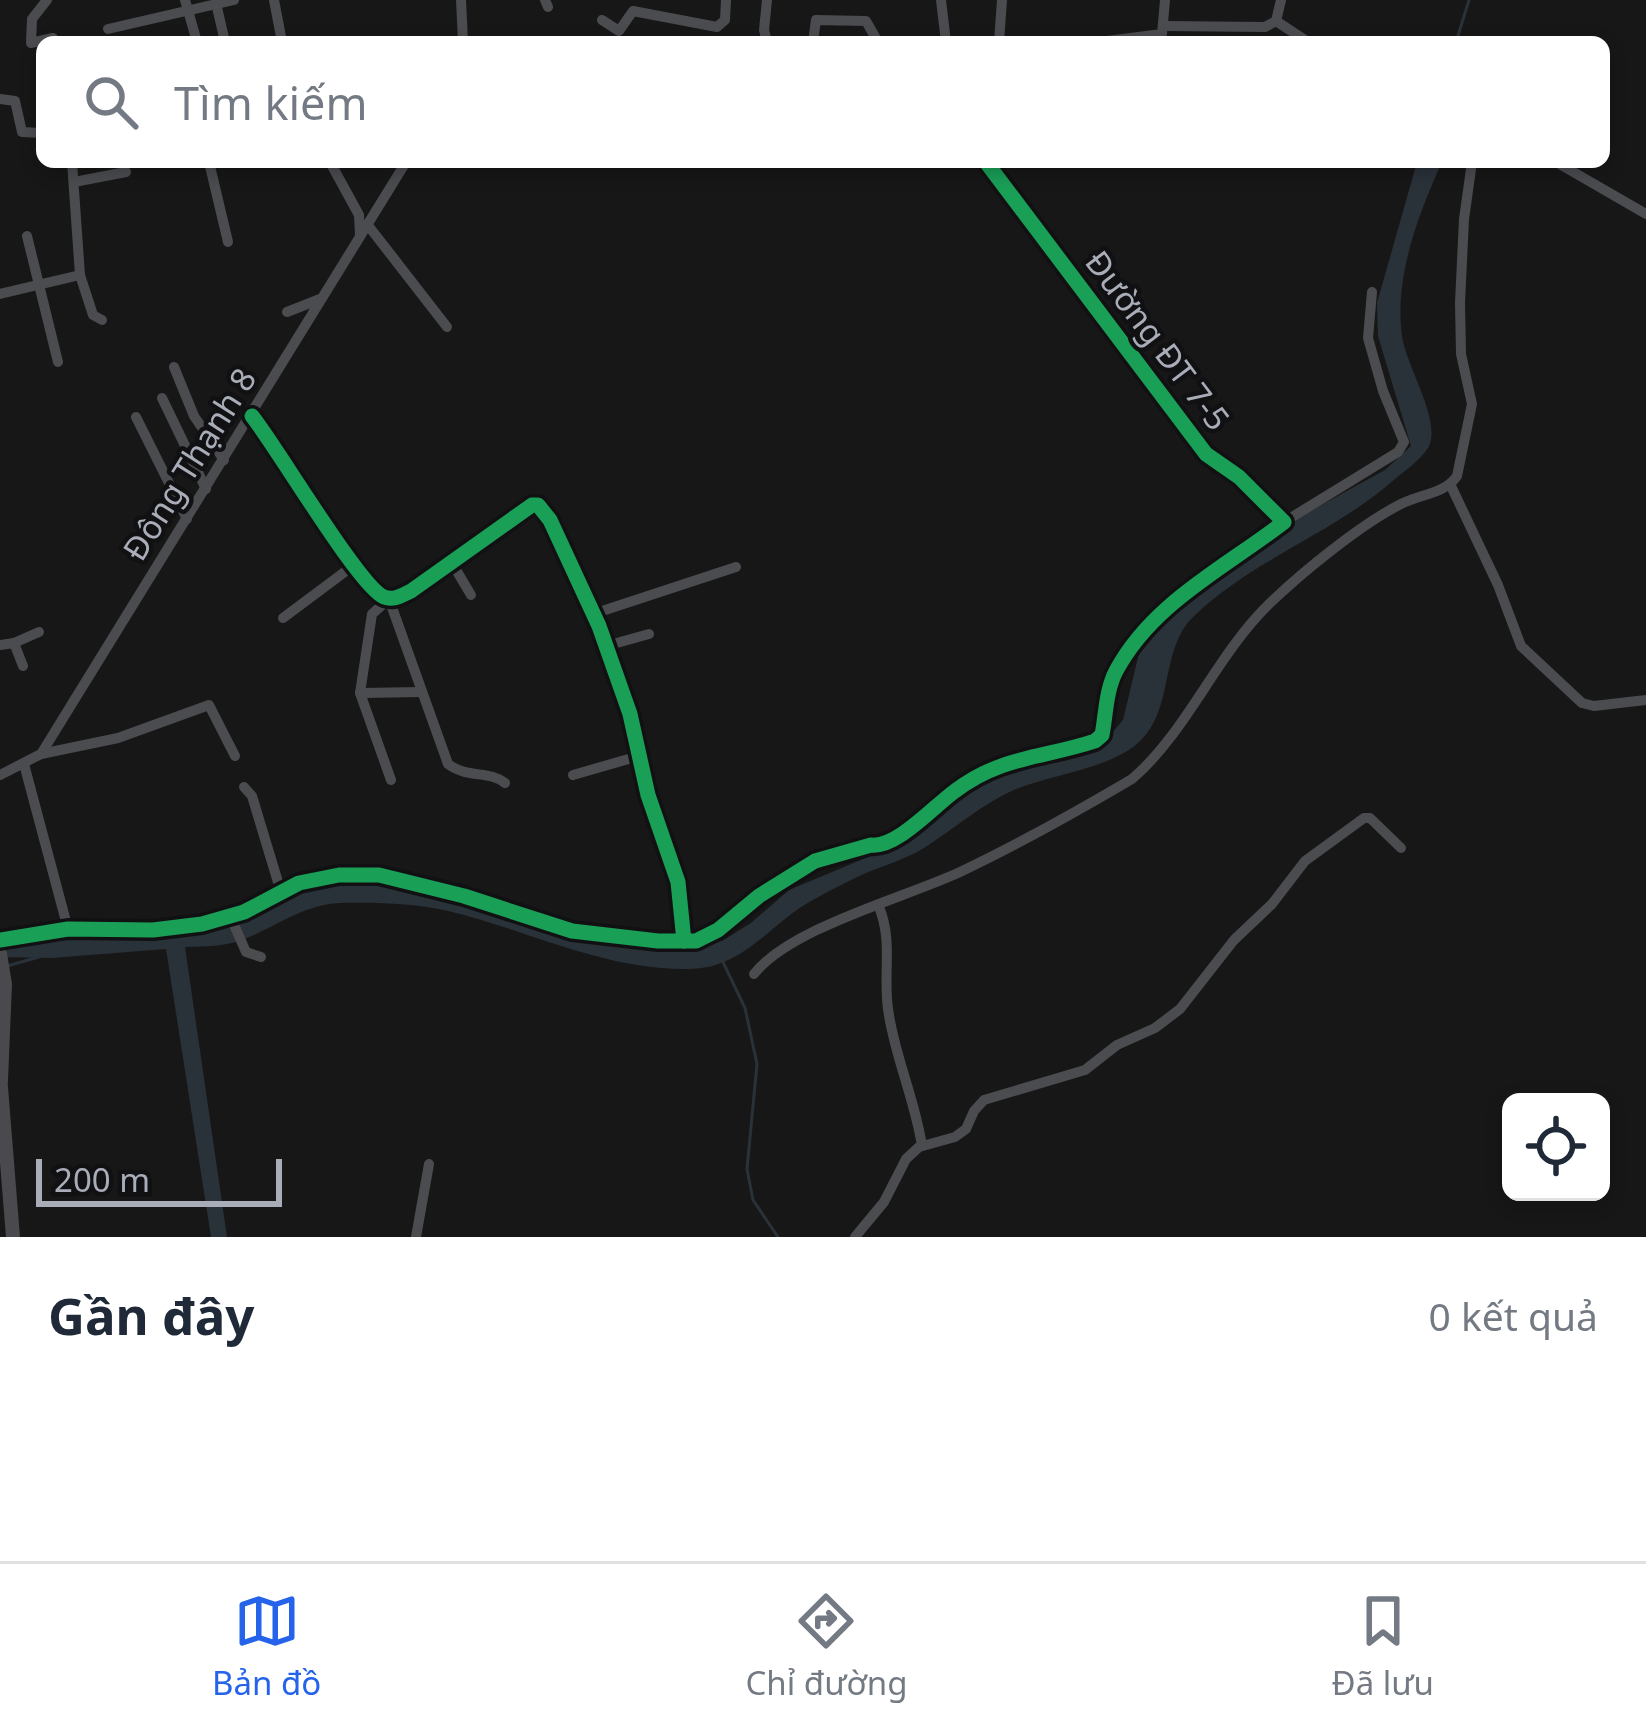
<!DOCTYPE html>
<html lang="vi">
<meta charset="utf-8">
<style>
body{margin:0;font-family:"Noto Sans",sans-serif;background:#f2f2f3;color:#1f2937}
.controls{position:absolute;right:36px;bottom:36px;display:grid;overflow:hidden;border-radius:18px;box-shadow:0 6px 18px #0003}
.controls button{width:108px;height:108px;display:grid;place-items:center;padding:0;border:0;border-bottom:3px solid #e0e1e3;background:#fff;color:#1f2937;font:60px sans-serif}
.scale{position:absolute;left:36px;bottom:30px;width:246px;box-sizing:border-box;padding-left:12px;border:6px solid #a8adb8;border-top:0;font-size:33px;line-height:42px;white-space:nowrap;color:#a8adb8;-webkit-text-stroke:9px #111113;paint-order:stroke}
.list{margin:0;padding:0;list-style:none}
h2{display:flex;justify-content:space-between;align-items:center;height:156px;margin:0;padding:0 48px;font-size:51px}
h2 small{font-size:39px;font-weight:400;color:#747a83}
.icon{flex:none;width:66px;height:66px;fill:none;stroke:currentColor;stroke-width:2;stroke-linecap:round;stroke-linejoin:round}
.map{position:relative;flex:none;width:1646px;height:1237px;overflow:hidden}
.search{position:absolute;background:#fff;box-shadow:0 6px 18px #0003;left:36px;right:36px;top:36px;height:132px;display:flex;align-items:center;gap:30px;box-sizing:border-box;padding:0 42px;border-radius:18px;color:#747a83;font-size:45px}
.sheet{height:324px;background:#fff}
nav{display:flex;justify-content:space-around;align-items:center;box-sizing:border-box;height:168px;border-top:3px solid #e0e1e3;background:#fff;font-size:33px;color:#747a83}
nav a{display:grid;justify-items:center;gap:6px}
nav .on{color:#2563eb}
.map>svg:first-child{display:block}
.water{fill:#2a3239}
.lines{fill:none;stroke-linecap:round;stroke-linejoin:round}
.stream{stroke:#2a3239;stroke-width:3}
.street{stroke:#4b4c50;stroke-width:10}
.secondary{stroke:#4a4a4e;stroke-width:14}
.cycleway-casing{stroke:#111113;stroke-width:22}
.cycleway{stroke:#1a9f57;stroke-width:15}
.labels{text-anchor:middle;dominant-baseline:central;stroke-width:9;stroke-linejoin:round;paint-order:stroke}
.street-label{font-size:33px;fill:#a8adb8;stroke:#111113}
</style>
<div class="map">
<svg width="1646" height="1237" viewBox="0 0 1646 1237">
<rect width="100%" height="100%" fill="#171717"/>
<!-- water -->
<path class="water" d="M 1417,162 L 1442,162 C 1418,215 1394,278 1402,336 C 1406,366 1443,423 1428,448 C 1420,460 1406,470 1395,479 C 1333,534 1253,559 1193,617 C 1160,649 1174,708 1141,740 C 1114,768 1053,774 1016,789 C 983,803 954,829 924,848 C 901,862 873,868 849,881 C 831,890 811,900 794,912 C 758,939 734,970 685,969 C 598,968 531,931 448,911 C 413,903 375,902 340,903 C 300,905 274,929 239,941 C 221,947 203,946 185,947 L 227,1237 L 211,1237 L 166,949 L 52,958 L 0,957 L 0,948 L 10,948 L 37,935 L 215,924 L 301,884 L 365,876 L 578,929 L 684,943 L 722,941 L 751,923 L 789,890 L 887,849 L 991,777 L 1023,764 L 1104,742 L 1123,720 L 1140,649 L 1162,617 L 1305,514 L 1385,470 L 1411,446 L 1378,336 L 1377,303 Z"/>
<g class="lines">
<!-- stream -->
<g class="stream">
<path d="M 1456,42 L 1469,0"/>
<path d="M 722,960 L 745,1008 L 757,1064 L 747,1169 L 753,1200 L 778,1237"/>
<path d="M 7,966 L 39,957"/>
</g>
<!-- street -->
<g class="street">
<path d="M 47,0 L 32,19 L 31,43 L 53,38 L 54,42"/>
<path d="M 185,0 L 197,42"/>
<path d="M 274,0 L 282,42"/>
<path d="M 461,0 L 463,42"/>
<path d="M 545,0 L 548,7"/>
<path d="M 941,0 L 946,42"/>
<path d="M 216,3 L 225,42"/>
<path d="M 602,20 L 619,31 L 633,11 L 717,27 L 725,20 L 726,0"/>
<path d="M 1276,21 L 1308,42"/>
<path d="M 1165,26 L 1265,27 L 1276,21 L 1281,0"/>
<path d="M 108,29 L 234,0"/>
<path d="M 767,42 L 764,30 L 767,0"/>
<path d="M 813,42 L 816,20 L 866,21 L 878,42"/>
<path d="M 999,42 L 1002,0"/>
<path d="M 1099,42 L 1162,34 L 1165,0"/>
<path d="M 0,99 L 15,101 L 22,132 L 42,133"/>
<path d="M 209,162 L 228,242"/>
<path d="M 330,162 L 359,215 L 360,235"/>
<path d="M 1556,162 L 1646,214"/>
<path d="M 74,182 L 126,172"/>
<path d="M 367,224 L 447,327"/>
<path d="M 27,236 L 58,362"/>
<path d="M 80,275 L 93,315 L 102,320"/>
<path d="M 0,294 L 80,275 L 72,162"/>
<path d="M 287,312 L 320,299"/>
<path d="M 174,367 L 194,416 L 224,460"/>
<path d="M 162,398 L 206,489"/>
<path d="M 252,416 C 277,447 360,588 384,597 C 394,601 402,595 411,591 L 532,505 L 538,505 L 550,520 L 599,626 L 630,714 L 648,795 L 678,882 L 684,941"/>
<path d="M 136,417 L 187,519"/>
<path d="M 1451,486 L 1498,585 L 1521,646 L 1582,703 L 1594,706 L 1646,700"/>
<path d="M 1284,522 L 1398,452 L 1404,442 L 1383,391 L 1368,338 L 1372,292"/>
<path d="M 452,563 L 471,595"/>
<path d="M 593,614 L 736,567"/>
<path d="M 283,618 L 354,565"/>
<path d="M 14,643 L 39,632"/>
<path d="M 0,645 L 14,643 L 23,666"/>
<path d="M 606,646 L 649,634"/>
<path d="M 360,693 L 422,692"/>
<path d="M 41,754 L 118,738 L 209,705 L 235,756"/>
<path d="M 24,764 L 68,929"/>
<path d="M 0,775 L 41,754 L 406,162"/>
<path d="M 573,775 L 639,756"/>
<path d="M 391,780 L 360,693 L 372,614 L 389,599 L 448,764 C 468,779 489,770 505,783"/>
<path d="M 244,787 L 252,796 L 281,892"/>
<path d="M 879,907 C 893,941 883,973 888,1009 C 894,1055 915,1099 922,1146"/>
<path d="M 231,918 L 246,952 L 261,957"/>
<path d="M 0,940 L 68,929 L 153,930 L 202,924 L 244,912 L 299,883 L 339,875 L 379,875 L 464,896 L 572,931 L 658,941 L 696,941 L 718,930 L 759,896 L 815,861 L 871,845 C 897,848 934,806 955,791 C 1001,756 1044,758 1095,741 L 1102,735 C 1106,714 1106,690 1116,671 C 1152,603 1226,567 1284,522 L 1239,477 L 1206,454 L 986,162"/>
<path d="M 754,974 C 790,928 904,898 960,872 C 1019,844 1076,812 1132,779 C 1186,733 1216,656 1268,605 C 1301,573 1361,524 1401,504 C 1420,494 1445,494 1457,476 L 1472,404 L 1461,354 L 1460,303 L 1464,219 L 1472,162"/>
<path d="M 416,1237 L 429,1164"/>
<path d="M 855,1237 L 884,1202 L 906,1159 L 919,1147 L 955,1137 L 966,1129 L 974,1111 L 984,1100 L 1085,1070 L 1117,1045 L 1155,1028 L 1180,1009 L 1234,940 L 1272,904 L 1305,861 L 1364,818 L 1370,818 L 1401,848"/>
</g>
<!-- secondary -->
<g class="secondary">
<path d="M 0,954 L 5,984 L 1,1080"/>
<path d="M 0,1075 L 13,1237"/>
</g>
<defs>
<g id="cycleway">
<path d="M 252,416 C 277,447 360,588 384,597 C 394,601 402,595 411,591 L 532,505 L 538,505 L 550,520 L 599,626 L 630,714 L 648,795 L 678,882 L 684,941"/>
<path d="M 0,940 L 68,929 L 153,930 L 202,924 L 244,912 L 299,883 L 339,875 L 379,875 L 464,896 L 572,931 L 658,941 L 696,941 L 718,930 L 759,896 L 815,861 L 871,845 C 897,848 934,806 955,791 C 1001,756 1044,758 1095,741 L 1102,735 C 1106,714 1106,690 1116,671 C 1152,603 1226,567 1284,522 L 1239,477 L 1206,454 L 986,162"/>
</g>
</defs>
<!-- cycleway casing -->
<use href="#cycleway" class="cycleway-casing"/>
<!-- cycleway -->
<use href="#cycleway" class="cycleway"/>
</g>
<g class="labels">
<!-- street labels -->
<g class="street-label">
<text transform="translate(1158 340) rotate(53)">Đường ĐT 7-5</text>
<text transform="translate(189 464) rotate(-58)">Đông Thạnh 8</text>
</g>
</g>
</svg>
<div class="controls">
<button><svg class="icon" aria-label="locate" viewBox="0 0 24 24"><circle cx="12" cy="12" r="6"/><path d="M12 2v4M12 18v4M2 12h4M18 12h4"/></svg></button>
</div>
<div class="scale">200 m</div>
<div class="search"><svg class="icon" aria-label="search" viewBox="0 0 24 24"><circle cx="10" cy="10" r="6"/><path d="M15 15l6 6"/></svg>Tìm kiếm</div>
</div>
<section class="sheet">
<h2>Gần đây<small>0 kết quả</small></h2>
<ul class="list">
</ul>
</section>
<nav>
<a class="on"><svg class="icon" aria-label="map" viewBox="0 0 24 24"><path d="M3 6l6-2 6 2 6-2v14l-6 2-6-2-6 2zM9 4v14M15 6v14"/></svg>Bản đồ</a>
<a><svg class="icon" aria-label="directions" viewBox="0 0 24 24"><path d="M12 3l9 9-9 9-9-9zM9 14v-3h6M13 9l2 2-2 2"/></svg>Chỉ đường</a>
<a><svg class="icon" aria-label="saved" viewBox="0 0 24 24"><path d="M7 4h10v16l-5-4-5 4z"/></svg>Đã lưu</a>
</nav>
